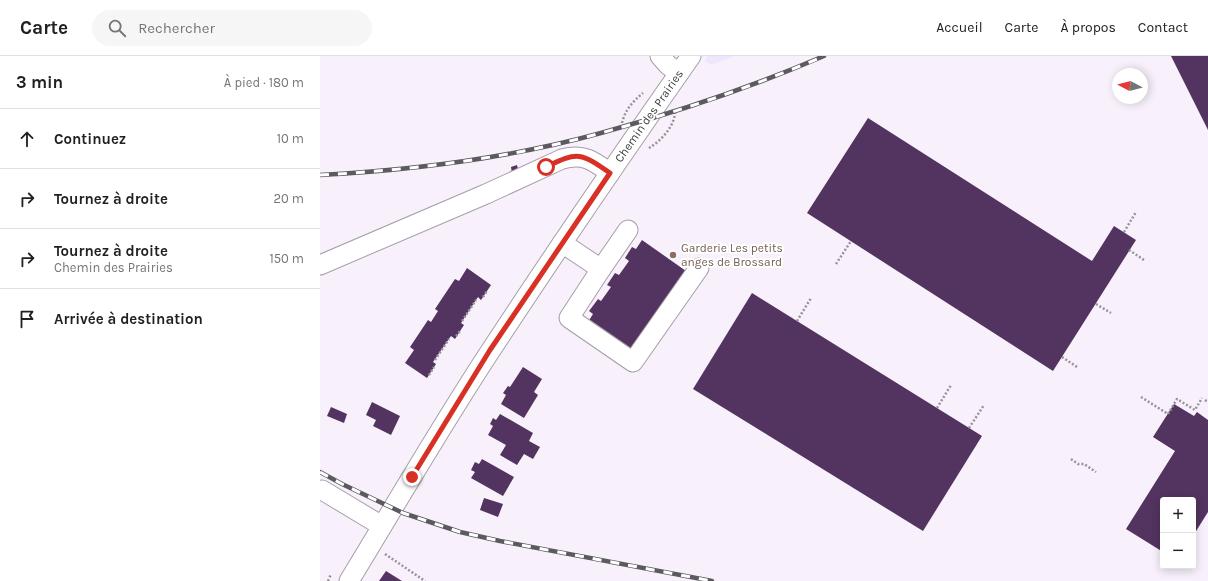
<!DOCTYPE html>
<html lang="fr">
<meta charset="utf-8">
<style>
body{margin:0;font-family:Karla,sans-serif;background:#f6f6f6;color:#202124}
.controls{position:absolute;right:12px;bottom:12px;display:grid;overflow:hidden;border-radius:4px;box-shadow:0 2px 10px #0003}
.controls button{width:36px;height:36px;display:grid;place-items:center;padding:0;border:0;border-bottom:1px solid #e0e0e0;background:#fff;color:#202124;font:20px sans-serif}
.compass{position:absolute;left:792px;top:12px;width:36px;height:36px;border-radius:50%;background:#fff;box-shadow:0 2px 10px #0003;rotate:277deg}
.stop{position:absolute;width:12px;height:12px;margin:-9px;border:3px solid #d93025;border-radius:50%;background:#fff}
.stop.end{background:#d93025;border-color:#fff;box-shadow:0 1px 4px #0008}
.list{margin:0;padding:0;list-style:none}
h2{display:flex;justify-content:space-between;align-items:center;height:52px;margin:0;padding:0 16px;font-size:17px}
h2 small{font-size:13px;font-weight:400;color:#757577}
.list li{display:grid;grid-template-columns:26px 1fr auto;gap:12px;align-items:center;box-sizing:border-box;height:60px;padding:0 16px;border-top:1px solid #e0e0e0}
.list b{display:block;font-size:15px;white-space:nowrap}
.list p{margin:0;font-size:13px;white-space:nowrap;color:#757577}
.list em{font-size:13px;font-style:normal;color:#757577}
.icon{flex:none;width:22px;height:22px;fill:none;stroke:currentColor;stroke-width:2;stroke-linecap:round;stroke-linejoin:round}
.map{position:relative;flex:none;width:888px;height:525px;overflow:hidden}
header{display:flex;align-items:center;gap:24px;box-sizing:border-box;height:56px;padding:0 20px;background:#fff;border-bottom:1px solid #e0e0e0}
header strong{font-size:19px}
nav{display:flex;gap:22px;margin-inline-start:auto;font-size:14px}
.search{width:280px;height:36px;background:#f6f6f6;display:flex;align-items:center;gap:10px;box-sizing:border-box;padding:0 14px;border-radius:22px;color:#757577;font-size:15px}
main{display:flex}
aside{flex:1;background:#fff}
.map>svg:first-child{display:block}
.commercial{fill:#ede6fc}
.building{fill:#533360}
.lines{fill:none;stroke-linecap:round;stroke-linejoin:round}
.minor-casing{stroke:#a59ea8;stroke-width:21}
.path{stroke:#97929a;stroke-width:2.5;stroke-dasharray:2 2;stroke-linecap:butt}
.minor{stroke:#fff;stroke-width:19}
.rail-casing{stroke:#5c5a5f;stroke-width:4.5}
.rail{stroke:#fff;stroke-width:3;stroke-dasharray:9;stroke-linecap:butt}
.route{stroke:#d93025;stroke-width:5}
.education-dot{fill:#8d6e63;stroke:#fff;stroke-width:1.5}
.labels{text-anchor:middle;dominant-baseline:central;stroke-width:4;stroke-linejoin:round;paint-order:stroke}
.street-label{font-size:12px;fill:#3d3b3f;stroke:#fff}
.education-label{font-size:12px;fill:#785e54;stroke:#fff;text-anchor:start}
</style>
<header>
<strong>Carte</strong>
<div class="search"><svg class="icon" aria-label="search" viewBox="0 0 24 24"><circle cx="10" cy="10" r="6"/><path d="M15 15l6 6"/></svg>Rechercher</div>
<nav><a>Accueil</a><a>Carte</a><a>À propos</a><a>Contact</a></nav>
</header>
<main>
<aside>
<h2>3 min<small>À pied · 180 m</small></h2>
<ul class="list">
<li><svg class="icon" aria-label="ahead" viewBox="0 0 24 24"><path d="M12 20V5M6 11l6-6 6 6"/></svg><div><b>Continuez</b></div><em>10 m</em></li>
<li><svg class="icon" aria-label="right" viewBox="0 0 24 24"><path d="M7 20v-9h11M14 6l5 5-5 5"/></svg><div><b>Tournez à droite</b></div><em>20 m</em></li>
<li><svg class="icon" aria-label="right" viewBox="0 0 24 24"><path d="M7 20v-9h11M14 6l5 5-5 5"/></svg><div><b>Tournez à droite</b><p>Chemin des Prairies</p></div><em>150 m</em></li>
<li><svg class="icon" aria-label="arrive" viewBox="0 0 24 24"><path d="M6 21V4h12l-3 4 3 4H6"/></svg><div><b>Arrivée à destination</b></div></li>
</ul>
</aside>
<div class="map">
<svg width="888" height="525" viewBox="0 0 888 525">
<rect width="100%" height="100%" fill="#f8f1fc"/>
<!-- commercial -->
<path class="commercial" d="M 388,0 L 414,0 L 392,9 L 385,5 Z"/>
<!-- building -->
<g class="building">
<path d="M 851,0 L 888,0 L 888,74 Z"/>
<path d="M 548,62 L 772,205 L 794,170 L 816,184 L 733,315 L 487,157 Z"/>
<path d="M 197,109 L 199,117 L 192,118 L 191,111 Z"/>
<path d="M 322,184 L 366,215 L 310,295 L 268,266 L 273,258 L 269,255 L 278,243 L 281,245 L 291,231 L 287,229 L 295,217 L 299,219 L 309,205 L 305,202 L 312,191 L 316,193 Z"/>
<path d="M 147,212 L 171,229 L 161,244 L 158,241 L 156,244 L 141,267 L 144,269 L 135,283 L 131,280 L 113,306 L 116,308 L 107,322 L 85,307 L 94,294 L 90,291 L 108,264 L 111,266 L 118,255 L 115,253 L 135,223 L 139,225 Z"/>
<path d="M 432,237 L 662,380 L 603,475 L 373,333 Z"/>
<path d="M 203,311 L 222,323 L 214,336 L 218,339 L 204,362 L 181,348 L 186,339 L 183,337 L 188,330 L 190,331 Z"/>
<path d="M 52,346 L 80,360 L 71,379 L 53,370 L 56,364 L 46,359 Z"/>
<path d="M 854,348 L 874,360 L 877,356 L 888,364 L 888,456 L 873,480 L 873,444 L 843,444 L 843,496 L 806,473 L 855,395 L 833,381 Z"/>
<path d="M 11,351 L 27,358 L 24,367 L 7,360 Z"/>
<path d="M 180,358 L 213,377 L 209,385 L 220,391 L 213,403 L 204,398 L 197,409 L 180,399 L 186,389 L 168,379 L 173,370 L 170,368 L 173,362 L 176,364 Z"/>
<path d="M 162,403 L 194,421 L 183,440 L 151,422 L 155,416 L 151,414 L 155,406 L 159,408 Z"/>
<path d="M 164,442 L 183,448 L 178,461 L 160,454 Z"/>
<path d="M 66,515 L 82,525 L 59,525 Z"/>
</g>
<g class="lines">
<defs>
<g id="minor">
<path d="M 340,0 L 348,9 L 359,17"/>
<path d="M 242,187 L 281,213 L 308,174"/>
<path d="M 0,209 L 166,138 L 242,103 C 264,97 274,105 290,117"/>
<path d="M 281,213 L 249,262 L 313,306 L 379,212"/>
<path d="M 2,434 L 62,470"/>
<path d="M 29,525 C 76,448 121,370 171,294 C 236,195 303,97 371,0"/>
</g>
</defs>
<!-- minor casing -->
<use href="#minor" class="minor-casing"/>
<!-- path -->
<g class="path">
<path d="M 302,67 C 305,54 313,45 323,37"/>
<path d="M 329,92 C 342,84 356,69 355,53"/>
<path d="M 804,176 L 816,156"/>
<path d="M 809,194 L 824,204"/>
<path d="M 516,208 L 531,185"/>
<path d="M 163,241 L 167,235"/>
<path d="M 776,248 L 791,257"/>
<path d="M 142,265 L 156,244"/>
<path d="M 477,265 L 491,242"/>
<path d="M 136,280 L 140,275"/>
<path d="M 742,301 L 757,311"/>
<path d="M 115,304 L 129,283"/>
<path d="M 109,319 L 114,311"/>
<path d="M 821,341 L 848,358 L 857,343 L 875,354 L 882,342"/>
<path d="M 885,344 L 888,346"/>
<path d="M 617,352 L 631,329"/>
<path d="M 649,372 L 664,349"/>
<path d="M 751,403 L 758,408 L 764,408 L 776,416"/>
<path d="M 65,498 L 105,525"/>
<path d="M 8,525 L 11,518"/>
</g>
<!-- minor -->
<use href="#minor" class="minor"/>
<defs>
<g id="rail">
<path d="M 0,119 C 94,114 190,102 281,77 C 357,56 432,31 504,0"/>
<path d="M 0,416 L 22,428 L 83,457 L 140,476 L 180,485 L 392,525"/>
</g>
</defs>
<!-- rail casing -->
<use href="#rail" class="rail-casing"/>
<!-- rail -->
<use href="#rail" class="rail"/>
</g>
<g class="lines">
<!-- route -->
<path class="route" d="M 92,421 L 170,294 L 290,117 C 261,97 258,95 226,111"/>
</g>
<!-- markers -->
<circle class="education-dot" cx="353" cy="199" r="4"/>
<g class="labels">
<!-- street labels -->
<g class="street-label">
<text transform="translate(329 60) rotate(-55)">Chemin des Prairies</text>
</g>
<!-- education labels -->
<g class="education-label">
<text x="361" y="192">Garderie Les petits<tspan x="361" dy="14">anges de Brossard</tspan></text>
</g>
</g>
</svg>
<div class="controls">
<button>+</button>
<button>−</button>
</div>
<svg class="compass" viewBox="-18 -18 36 36"><path d="M0-13l5 13h-10z" fill="#e53935"/><path d="M0 13l5-13h-10z" fill="#757577"/></svg>
<div class="stop" style="left:226px;top:111px"></div>
<div class="stop end" style="left:92px;top:421px"></div>
</div>
</main>
